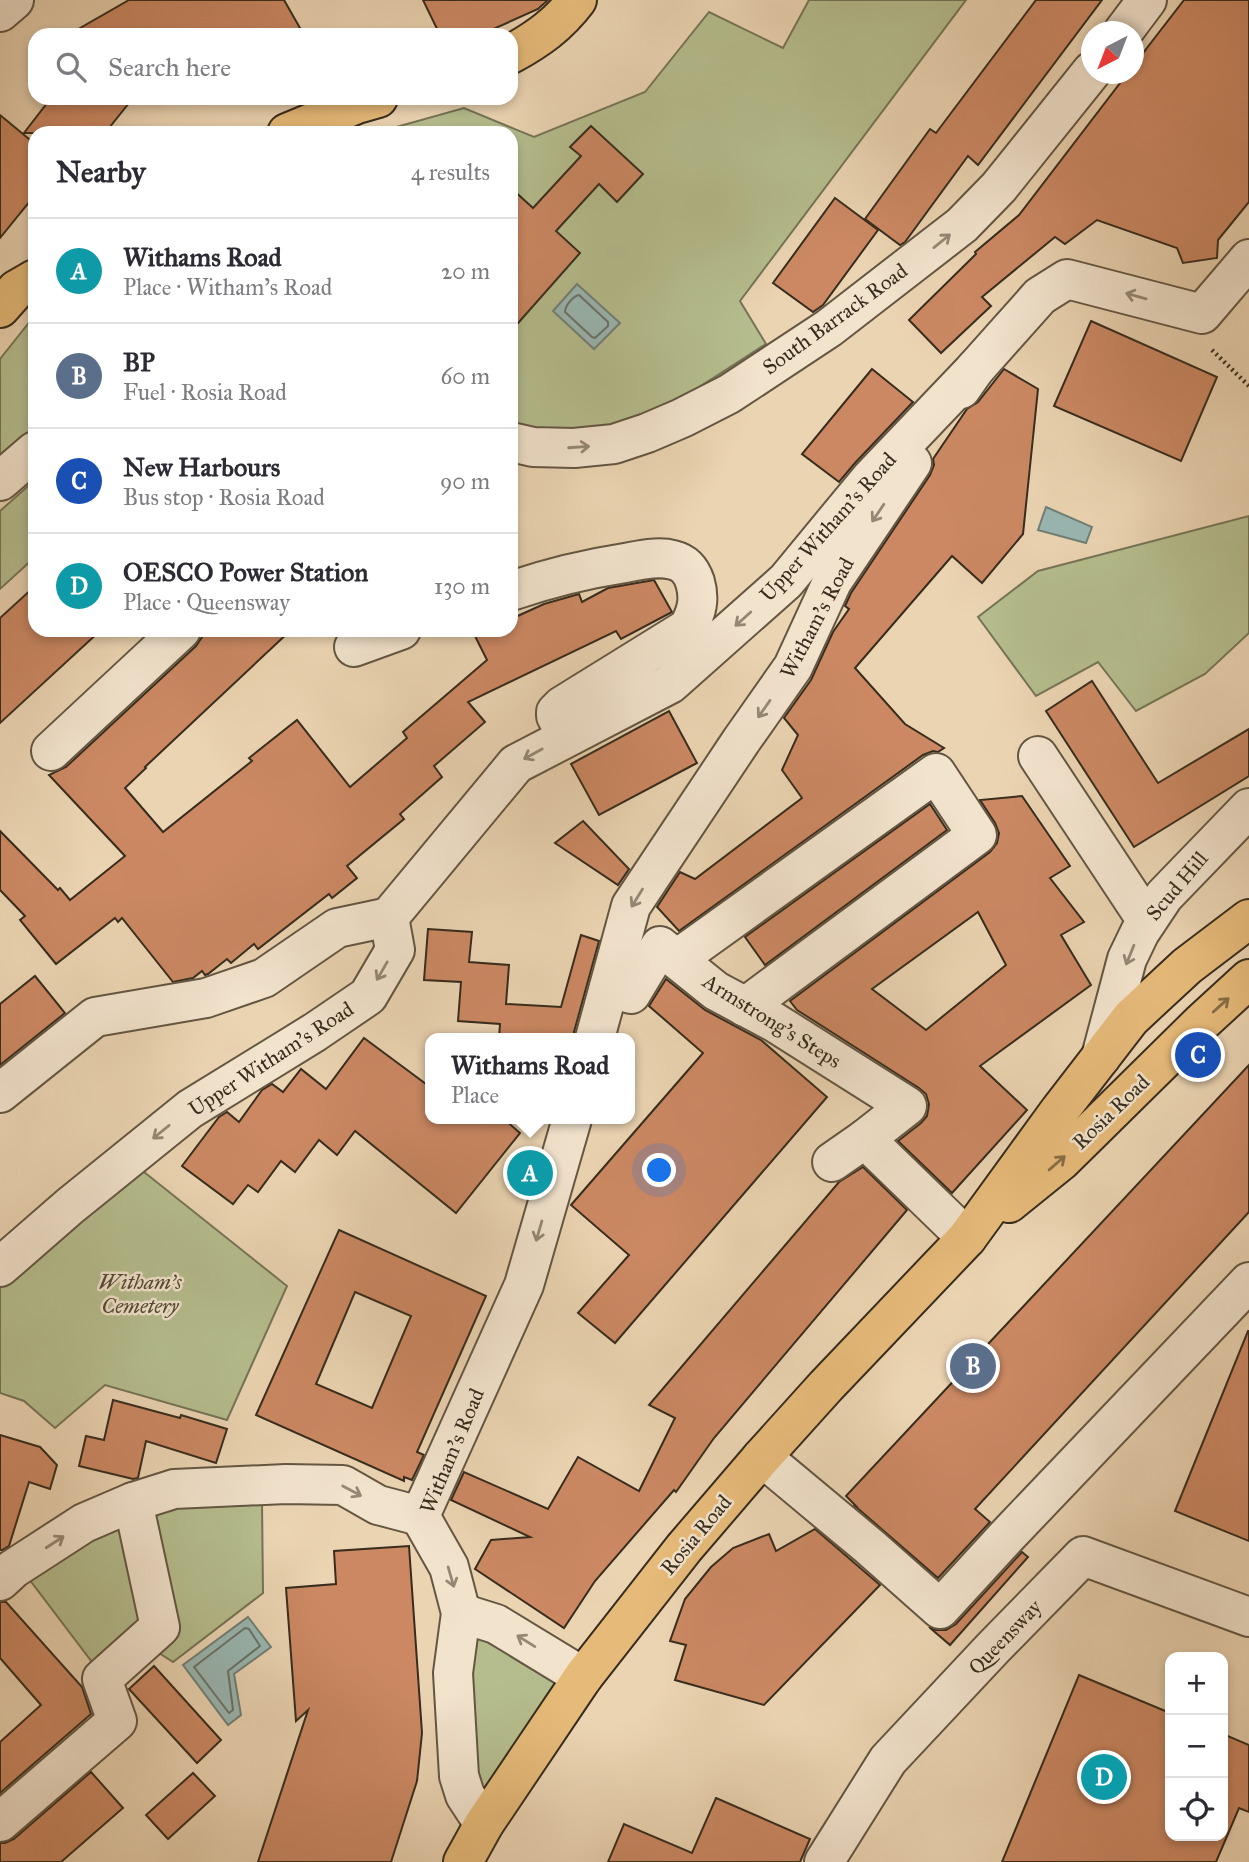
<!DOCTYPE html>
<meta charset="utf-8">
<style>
body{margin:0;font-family:"IM FELL Great Primer",serif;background:#f2f2f3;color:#2b2b33}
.controls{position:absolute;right:21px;bottom:21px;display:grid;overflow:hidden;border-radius:14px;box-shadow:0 4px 10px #0003}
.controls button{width:63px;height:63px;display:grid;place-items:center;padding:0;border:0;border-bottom:2px solid #e1e1e2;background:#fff;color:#2b2b33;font:35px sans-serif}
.compass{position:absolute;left:1081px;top:21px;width:63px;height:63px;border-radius:50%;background:#fff;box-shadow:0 4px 10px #0003;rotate:222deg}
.you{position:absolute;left:660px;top:1171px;width:24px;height:24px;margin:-18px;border:5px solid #fff;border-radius:50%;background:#1a73e8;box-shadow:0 0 0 10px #1a73e833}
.badge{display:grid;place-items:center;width:46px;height:46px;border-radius:50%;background:#8f2418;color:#fff;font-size:23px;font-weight:700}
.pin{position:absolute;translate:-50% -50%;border:4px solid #fff;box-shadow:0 2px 7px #0006}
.popup{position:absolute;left:425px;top:1033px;width:210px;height:91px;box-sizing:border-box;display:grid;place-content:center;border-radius:14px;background:#fff;filter:drop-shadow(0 2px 5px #0005);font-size:23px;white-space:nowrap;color:#7c7c81}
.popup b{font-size:26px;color:#2b2b33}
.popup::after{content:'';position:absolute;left:50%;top:100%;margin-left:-14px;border:14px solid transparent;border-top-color:#fff}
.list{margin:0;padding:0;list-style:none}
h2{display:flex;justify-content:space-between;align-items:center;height:91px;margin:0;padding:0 28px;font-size:30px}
h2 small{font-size:23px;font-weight:400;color:#7c7c81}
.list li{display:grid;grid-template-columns:46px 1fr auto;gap:21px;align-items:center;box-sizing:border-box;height:105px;padding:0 28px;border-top:2px solid #e1e1e2}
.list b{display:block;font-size:26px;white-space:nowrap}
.list p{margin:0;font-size:23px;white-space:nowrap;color:#7c7c81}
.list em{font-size:23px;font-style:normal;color:#7c7c81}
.icon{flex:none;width:38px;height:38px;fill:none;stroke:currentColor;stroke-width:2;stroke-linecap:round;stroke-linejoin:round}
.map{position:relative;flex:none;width:1249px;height:1862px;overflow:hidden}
.search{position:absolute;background:#fff;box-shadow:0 4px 10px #0003;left:28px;top:28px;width:490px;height:77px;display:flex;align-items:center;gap:18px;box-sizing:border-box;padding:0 24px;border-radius:21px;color:#7c7c81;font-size:26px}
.panel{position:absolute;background:#fff;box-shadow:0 4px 10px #0003;left:28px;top:126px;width:490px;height:511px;border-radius:21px}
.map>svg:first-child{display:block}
.green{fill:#b5bd8e;stroke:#767456;stroke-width:2}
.water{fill:#99b7b2;stroke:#727f76;stroke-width:2}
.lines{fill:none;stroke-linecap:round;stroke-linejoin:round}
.shore{stroke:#687268;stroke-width:2}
.building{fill:#cb8863;stroke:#372c1d;stroke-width:2;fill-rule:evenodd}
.minor-casing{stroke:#645642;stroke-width:42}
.major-casing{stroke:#372c1d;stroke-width:42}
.path{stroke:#372c1d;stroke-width:4.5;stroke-dasharray:2 3.5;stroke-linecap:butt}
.minor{stroke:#f2e3cd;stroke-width:38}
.major{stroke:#e6ba79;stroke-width:38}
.oneway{stroke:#948875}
.oneway2{stroke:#866c46}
.labels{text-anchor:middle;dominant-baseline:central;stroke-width:5;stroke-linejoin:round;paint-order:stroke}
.street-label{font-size:21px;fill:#372c1d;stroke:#f2e3cd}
.park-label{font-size:21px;font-style:italic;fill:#504934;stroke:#f2e3cd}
</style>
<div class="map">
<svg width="1249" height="1862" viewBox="0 0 1249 1862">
<rect width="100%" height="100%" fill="#ebd4b2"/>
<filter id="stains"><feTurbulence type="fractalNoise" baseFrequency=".00286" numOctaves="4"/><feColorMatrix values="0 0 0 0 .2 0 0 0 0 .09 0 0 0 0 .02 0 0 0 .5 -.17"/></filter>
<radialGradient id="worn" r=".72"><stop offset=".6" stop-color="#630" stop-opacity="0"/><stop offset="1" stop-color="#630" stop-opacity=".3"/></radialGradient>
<!-- green -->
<g class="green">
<path d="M 809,0 L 966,0 L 740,301 L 766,344 L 676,402 L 609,427 L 533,431 L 511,422 L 511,133 L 375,133 L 464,108 L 534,137 L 645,92 L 709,12 L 783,48 Z"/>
<path d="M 35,315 L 35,430 L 0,462 L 0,359 Z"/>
<path d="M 35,480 L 35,557 L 0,589 L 0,511 Z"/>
<path d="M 1249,516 L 1249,633 L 1205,674 L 1136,711 L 1098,662 L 1036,696 L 978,617 L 1038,571 Z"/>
<path d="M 139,1168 L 287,1286 L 227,1420 L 105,1385 L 55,1428 L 24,1401 L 0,1393 L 0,1284 Z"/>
<path d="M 262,1502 L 263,1593 L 173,1662 L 159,1653 L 114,1691 L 26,1575 L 94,1531 L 163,1504 Z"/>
<path d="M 476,1632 L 564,1679 L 487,1798 L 475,1781 L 464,1707 Z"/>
</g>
<!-- water -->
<g class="water">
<path d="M 577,284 L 620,323 L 594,349 L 553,311 Z"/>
<path d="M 1046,507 L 1092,527 L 1086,543 L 1038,530 Z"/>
<path d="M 248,1617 L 271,1647 L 234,1674 L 241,1715 L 228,1725 L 183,1665 Z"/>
</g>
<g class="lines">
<!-- shore -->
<g class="shore">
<path d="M 579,295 L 608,322 L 608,326 L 595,338 L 592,337 L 565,312 C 565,306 573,296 579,295 Z"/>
<path d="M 245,1628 L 249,1629 L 260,1646 L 228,1671 L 233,1710 L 229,1713 L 194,1667 Z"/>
</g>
</g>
<!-- building -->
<g class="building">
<path d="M 129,0 L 284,0 L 304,35 L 68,35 Z"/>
<path d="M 423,0 L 548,0 L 538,9 L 480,35 L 440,35 Z"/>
<path d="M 1036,0 L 1102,0 L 978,165 L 968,156 L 905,242 L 900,245 L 865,219 L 930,129 L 936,133 Z"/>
<path d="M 1184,0 L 1249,0 L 1249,202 L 1218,240 L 1217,258 L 1183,263 L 1177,248 L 1097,220 L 1065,244 L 1055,237 L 982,297 L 991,306 L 941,353 L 909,320 L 976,254 L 975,252 L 1019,215 L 1127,74 L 1133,74 L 1133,66 Z"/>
<path d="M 51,98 L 133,98 L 105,133 L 24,133 Z"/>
<path d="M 0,115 L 35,144 L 35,195 L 0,238 Z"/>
<path d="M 591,126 L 643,174 L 617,202 L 599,184 L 556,231 L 580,253 L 511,331 L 511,188 L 533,208 L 581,156 L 570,147 Z"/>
<path d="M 835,198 L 878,230 L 823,305 L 813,312 L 773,283 Z"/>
<path d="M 1091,321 L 1217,377 L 1181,461 L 1054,406 Z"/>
<path d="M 872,369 L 913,402 L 855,463 L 839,482 L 802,454 Z"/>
<path d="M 1004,369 L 1038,389 L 1023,534 L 982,583 L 952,556 L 855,668 L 905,724 L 944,748 L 938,752 L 933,751 L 923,755 L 679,931 L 657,907 L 680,872 L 695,879 L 802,798 L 782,770 L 798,735 L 784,718 L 811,680 L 833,632 L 849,609 L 845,606 L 851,593 L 930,475 L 934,465 L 933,459 L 967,409 L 978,402 Z"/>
<path d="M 654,580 L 672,612 L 621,639 L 616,631 L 468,702 L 485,722 L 434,766 L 442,777 L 400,814 L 404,819 L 347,866 L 357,878 L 332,898 L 329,894 L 258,949 L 254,944 L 231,963 L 227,959 L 208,974 L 205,975 L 202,971 L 193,978 L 173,982 L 122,918 L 118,922 L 115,918 L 56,964 L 20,920 L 25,916 L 0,890 L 0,831 L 58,890 L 60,888 L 70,900 L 125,856 L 49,775 L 66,767 L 196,646 L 202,637 L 202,630 L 291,630 L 145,767 L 146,768 L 125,788 L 163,832 L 252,761 L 249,758 L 297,720 L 350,787 L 407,738 L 403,732 L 487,660 L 475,636 L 488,630 L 511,630 L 511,619 L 544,604 L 579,594 L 582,602 L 608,588 Z"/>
<path d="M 35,586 L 35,630 L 101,630 L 0,723 L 0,618 Z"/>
<path d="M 1092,681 L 1158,783 L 1249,729 L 1249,776 L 1134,847 L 1046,711 Z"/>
<path d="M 669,711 L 697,763 L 599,815 L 571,764 Z"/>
<path d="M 1022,796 L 1070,866 L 1050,878 L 1084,922 L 1061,935 L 1091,985 L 980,1066 L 1027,1110 L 952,1193 L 898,1141 L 921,1123 L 927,1116 L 929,1104 L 926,1094 L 919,1088 L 797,1010 L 790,1001 L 990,852 L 997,843 L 999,833 L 995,823 L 980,800 ZM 978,912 L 1006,965 L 926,1030 L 872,989 Z"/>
<path d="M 930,804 L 947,830 L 765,965 L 745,937 Z"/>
<path d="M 583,821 L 629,869 L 618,885 L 555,843 Z"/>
<path d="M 428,929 L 472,932 L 469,962 L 509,965 L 506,1004 L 561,1007 L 581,935 L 599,941 L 574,1032 L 574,1038 L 499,1038 L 500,1024 L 458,1021 L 461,982 L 424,980 Z"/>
<path d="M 35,976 L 65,1013 L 0,1065 L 0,1004 Z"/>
<path d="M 666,979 L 705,1010 L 761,1040 L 827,1097 L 615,1343 L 578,1313 L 629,1255 L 571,1205 L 703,1053 L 649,1006 Z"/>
<path d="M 364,1038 L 430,1087 L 430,1119 L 504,1119 L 520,1133 L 456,1213 L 355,1131 L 337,1155 L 319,1140 L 295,1172 L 281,1161 L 258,1192 L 248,1185 L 233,1204 L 182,1166 L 219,1117 L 227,1112 L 239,1122 L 262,1090 L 272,1084 L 283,1092 L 301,1069 L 326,1089 Z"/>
<path d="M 1249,1065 L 1249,1212 L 975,1509 L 990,1522 L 938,1578 L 855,1506 L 856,1506 L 846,1496 Z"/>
<path d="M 863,1167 L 907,1210 L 714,1438 L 676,1492 L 674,1490 L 595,1581 L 564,1628 L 475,1569 L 491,1540 L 530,1537 L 451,1500 L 464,1472 L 548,1509 L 578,1457 L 639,1491 L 675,1418 L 649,1405 L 839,1182 Z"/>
<path d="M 339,1230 L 486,1296 L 417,1452 L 424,1455 L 412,1480 L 404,1477 L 404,1481 L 256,1415 ZM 355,1292 L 411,1316 L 372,1408 L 316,1384 Z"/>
<path d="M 1248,1331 L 1249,1331 L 1249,1541 L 1175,1511 Z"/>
<path d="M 113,1400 L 180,1418 L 181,1415 L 227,1429 L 216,1463 L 146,1441 L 138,1478 L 133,1479 L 79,1466 L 86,1436 L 104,1440 Z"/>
<path d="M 0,1435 L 40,1447 L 57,1465 L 50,1489 L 29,1482 L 9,1546 L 2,1550 L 0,1550 Z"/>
<path d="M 815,1529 L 880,1585 L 764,1705 L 675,1680 L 686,1645 L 670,1641 L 685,1599 L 711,1567 L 733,1548 L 769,1534 L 776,1551 Z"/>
<path d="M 409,1546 L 422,1733 L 417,1781 L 391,1862 L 258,1862 L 308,1710 L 296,1721 L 286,1588 L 336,1584 L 334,1551 Z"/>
<path d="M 1022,1552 L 1028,1557 L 950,1645 L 929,1627 L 936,1630 L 946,1630 L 956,1624 Z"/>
<path d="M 0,1602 L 6,1602 L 82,1687 L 91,1714 L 0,1793 L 0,1742 L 41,1705 L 0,1658 Z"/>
<path d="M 154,1666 L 221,1740 L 197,1763 L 129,1689 Z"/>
<path d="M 1079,1675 L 1170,1713 L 1170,1836 L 1223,1836 L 1223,1734 L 1249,1745 L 1249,1812 L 1239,1808 L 1216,1862 L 1002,1862 Z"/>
<path d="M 91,1772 L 123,1808 L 61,1862 L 0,1862 L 0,1843 L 5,1843 L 14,1839 Z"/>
<path d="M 193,1773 L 215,1796 L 168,1839 L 146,1815 Z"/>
<path d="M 716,1798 L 810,1839 L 800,1862 L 608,1862 L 624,1824 L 692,1853 Z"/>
</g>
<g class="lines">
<defs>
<g id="minor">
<path d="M 0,12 L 14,0"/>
<path d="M 1123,32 L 1147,0"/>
<path d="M 961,389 L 975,369 L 1040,296 L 1067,279 L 1202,314 L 1249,259"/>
<path d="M 511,442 L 533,447 L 574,448 L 614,444 L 647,433 L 682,418 L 729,394 L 829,328 L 962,225 L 999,187 L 1092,71"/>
<path d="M 0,481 L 35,451"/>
<path d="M 511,591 C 549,578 586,569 625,563 C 641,560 658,556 673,560 C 685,563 691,570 695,582 C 700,599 697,612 688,628 L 562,706 L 556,712 L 556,716 L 567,736"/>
<path d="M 354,647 L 401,630"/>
<path d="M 51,751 L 181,630"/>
<path d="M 1038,756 L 1147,921"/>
<path d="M 677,959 L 936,773 L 977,835 L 745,1007"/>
<path d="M 609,988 L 631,994 L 660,946 L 716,991 L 774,1022 L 907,1106 L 865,1139"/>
<path d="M 595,1038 L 631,906 L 741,741 L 793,667 L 832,582 L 912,463"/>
<path d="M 1101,1057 L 1127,959 L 1140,932 L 1164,896 L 1249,808"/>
<path d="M 0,1093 L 95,1017 L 206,998 L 264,978 L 337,928 L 389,917"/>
<path d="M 832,1162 L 865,1139 L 967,1238"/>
<path d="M 0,1267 L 70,1206 L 190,1109 L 315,1032 L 368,996 L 395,950 L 389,917 L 516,764 L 670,684 L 786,581 L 871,478 L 975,369"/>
<path d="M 762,1457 L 870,1547 L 940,1609 L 1006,1537 L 1249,1282"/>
<path d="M 420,1516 L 524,1285 L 572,1119"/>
<path d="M 420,1516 L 449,1567 L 461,1613 L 453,1673 L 459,1776 L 465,1795 L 484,1824"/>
<path d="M 0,1581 L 13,1569 L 84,1523 L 133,1502 L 174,1489 L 286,1484 L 343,1485 L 378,1505 L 420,1516"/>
<path d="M 461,1613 L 496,1624 L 583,1677"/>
<path d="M 0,1822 L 117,1721 L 102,1679 L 160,1627 L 133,1502"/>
<path d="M 824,1862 L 888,1760 L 993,1648 L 1083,1556 L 1249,1617"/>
</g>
<g id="major">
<path d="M 511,54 C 538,39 558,25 577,0"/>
<path d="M 287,133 L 357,104 L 378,98"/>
<path d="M 0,308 L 16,290 L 35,279"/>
<path d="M 1009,1203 L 1061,1161 L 1201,1023 L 1249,979"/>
<path d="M 463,1862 L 484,1824 L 583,1677 L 684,1548 L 762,1457 L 826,1386 L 967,1238 L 1060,1110 L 1131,1018 L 1187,966 L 1249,919"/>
</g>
</defs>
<!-- minor casing -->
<use href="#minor" class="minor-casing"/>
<!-- major casing -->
<use href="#major" class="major-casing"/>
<!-- path -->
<path class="path" d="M 1212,350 L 1249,386"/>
<!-- minor -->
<use href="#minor" class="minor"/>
<!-- major -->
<use href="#major" class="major"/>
</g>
<!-- one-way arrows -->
<defs><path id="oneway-shaft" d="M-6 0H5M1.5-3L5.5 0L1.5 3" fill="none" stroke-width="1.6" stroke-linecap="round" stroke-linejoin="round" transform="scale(1.75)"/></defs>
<g class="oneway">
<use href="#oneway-shaft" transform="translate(942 241) rotate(-39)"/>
<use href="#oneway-shaft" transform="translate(1136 296) rotate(-164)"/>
<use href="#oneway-shaft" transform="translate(579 447) rotate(-4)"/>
<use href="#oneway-shaft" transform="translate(878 513) rotate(124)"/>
<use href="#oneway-shaft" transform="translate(743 619) rotate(138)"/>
<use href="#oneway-shaft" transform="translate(764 709) rotate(125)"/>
<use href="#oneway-shaft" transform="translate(533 754) rotate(151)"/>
<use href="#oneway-shaft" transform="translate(637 898) rotate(122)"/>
<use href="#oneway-shaft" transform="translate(1130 955) rotate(112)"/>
<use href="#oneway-shaft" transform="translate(382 971) rotate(120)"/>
<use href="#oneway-shaft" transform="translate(161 1132) rotate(141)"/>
<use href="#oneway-shaft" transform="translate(539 1231) rotate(106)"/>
<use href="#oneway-shaft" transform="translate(352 1491) rotate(28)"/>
<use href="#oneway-shaft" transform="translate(55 1542) rotate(-33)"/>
<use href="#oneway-shaft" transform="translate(451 1577) rotate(74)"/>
<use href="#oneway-shaft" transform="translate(526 1641) rotate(-148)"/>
</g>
<g class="oneway2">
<use href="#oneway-shaft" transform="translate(1221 1005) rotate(-42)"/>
<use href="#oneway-shaft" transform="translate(1057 1163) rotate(-41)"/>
</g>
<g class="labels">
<!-- street labels -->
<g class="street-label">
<text transform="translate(835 319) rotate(-36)">South Barrack Road</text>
<text transform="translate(828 527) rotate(-48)">Upper Witham's Road</text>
<text transform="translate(817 618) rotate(-62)">Witham's Road</text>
<text transform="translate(1177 886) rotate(-50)">Scud Hill</text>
<text transform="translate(772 1021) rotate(32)">Armstrong's Steps</text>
<text transform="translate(271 1059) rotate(-33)">Upper Witham's Road</text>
<text transform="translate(1111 1112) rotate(-44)">Rosia Road</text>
<text transform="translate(452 1451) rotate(-67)">Witham's Road</text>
<text transform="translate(696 1535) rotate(-50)">Rosia Road</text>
<text transform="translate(1005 1637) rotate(-46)">Queensway</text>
</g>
<!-- park labels -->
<g class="park-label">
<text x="140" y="1282">Witham's<tspan x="140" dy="24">Cemetery</tspan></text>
</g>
</g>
<rect width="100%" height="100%" filter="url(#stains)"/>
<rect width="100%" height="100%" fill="url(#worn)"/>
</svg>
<div class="controls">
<button>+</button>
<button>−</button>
<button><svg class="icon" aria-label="locate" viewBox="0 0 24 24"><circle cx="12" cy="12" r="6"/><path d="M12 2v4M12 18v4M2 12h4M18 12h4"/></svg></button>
</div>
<svg class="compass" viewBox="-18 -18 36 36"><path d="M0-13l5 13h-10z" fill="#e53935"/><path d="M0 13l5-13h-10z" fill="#7c7c81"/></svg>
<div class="you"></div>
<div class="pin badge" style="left:530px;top:1173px;background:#0f9aa8">A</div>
<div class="popup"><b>Withams Road</b>Place</div>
<div class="pin badge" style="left:973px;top:1366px;background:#5c6f8a">B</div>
<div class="pin badge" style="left:1198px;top:1055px;background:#1a4fb4">C</div>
<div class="pin badge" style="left:1104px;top:1777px;background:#0f9aa8">D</div>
<div class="search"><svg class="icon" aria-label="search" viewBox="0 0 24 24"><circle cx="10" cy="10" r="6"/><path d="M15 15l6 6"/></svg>Search here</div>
<section class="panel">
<h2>Nearby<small>4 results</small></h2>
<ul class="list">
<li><span class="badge" style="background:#0f9aa8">A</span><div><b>Withams Road</b><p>Place · Witham's Road</p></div><em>20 m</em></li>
<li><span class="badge" style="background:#5c6f8a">B</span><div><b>BP</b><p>Fuel · Rosia Road</p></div><em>60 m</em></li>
<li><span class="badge" style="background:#1a4fb4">C</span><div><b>New Harbours</b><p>Bus stop · Rosia Road</p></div><em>90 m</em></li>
<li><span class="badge" style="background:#0f9aa8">D</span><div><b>OESCO Power Station</b><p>Place · Queensway</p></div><em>130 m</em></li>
</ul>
</section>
</div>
